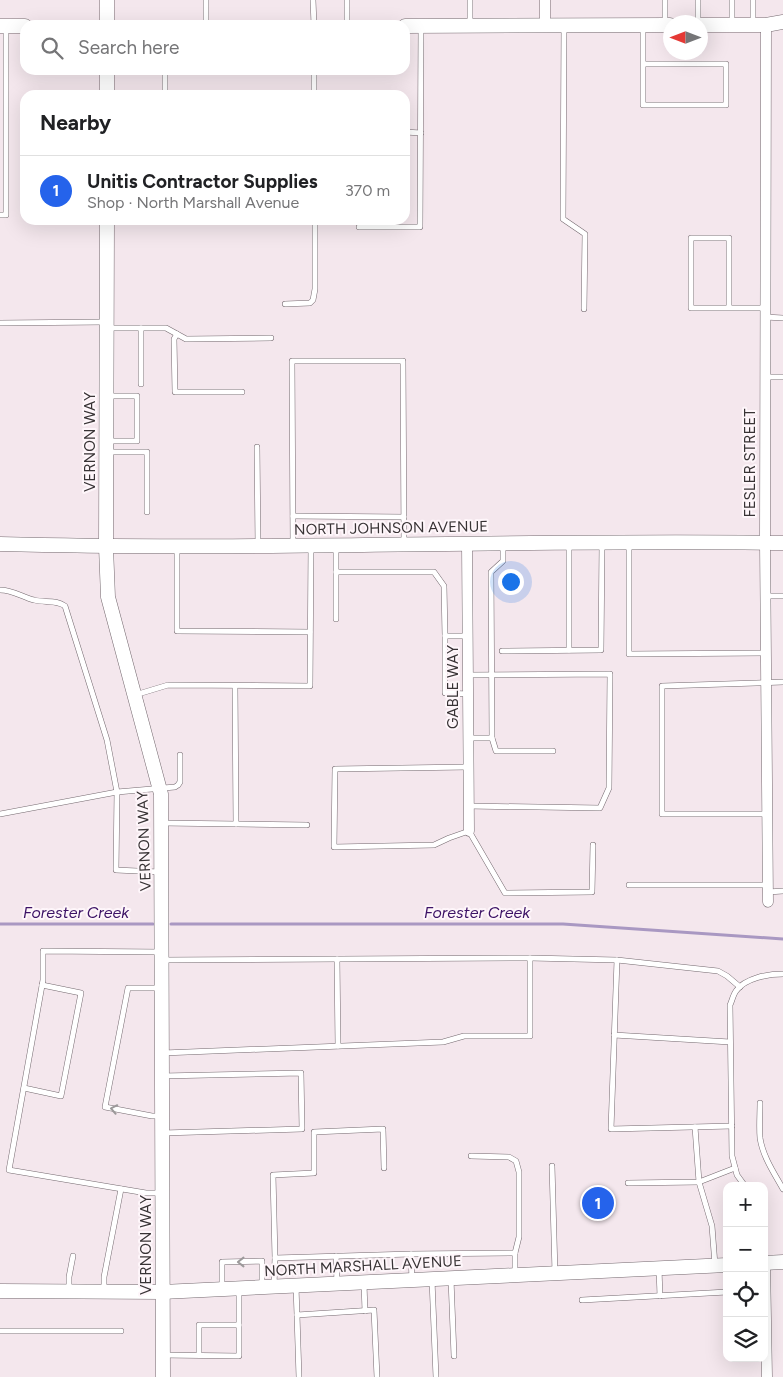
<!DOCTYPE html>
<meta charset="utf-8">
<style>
body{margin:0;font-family:Figtree,sans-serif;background:#f2f2f2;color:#202124}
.controls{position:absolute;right:15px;bottom:15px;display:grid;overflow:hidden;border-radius:10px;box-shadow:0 5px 20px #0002}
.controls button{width:45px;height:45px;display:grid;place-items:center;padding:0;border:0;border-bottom:1px solid #e0e0e0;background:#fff;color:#202124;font:25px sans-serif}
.compass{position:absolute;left:663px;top:15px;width:45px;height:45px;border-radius:50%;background:#fff;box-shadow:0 5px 20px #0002;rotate:270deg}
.you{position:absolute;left:510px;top:581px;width:18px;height:18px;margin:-12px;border:4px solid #fff;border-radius:50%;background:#1a73e8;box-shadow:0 0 0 8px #1a73e833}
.badge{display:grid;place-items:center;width:32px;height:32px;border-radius:50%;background:#2563eb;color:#fff;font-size:16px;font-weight:700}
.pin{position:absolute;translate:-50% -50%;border:2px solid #fff;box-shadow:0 1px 5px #0006}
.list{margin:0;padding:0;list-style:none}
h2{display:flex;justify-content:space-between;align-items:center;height:65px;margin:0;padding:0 20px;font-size:21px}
h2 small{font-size:16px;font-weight:400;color:#757577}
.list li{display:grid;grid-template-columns:32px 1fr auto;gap:15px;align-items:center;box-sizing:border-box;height:70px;padding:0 20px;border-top:1px solid #e0e0e0}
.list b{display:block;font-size:19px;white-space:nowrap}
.list p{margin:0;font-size:16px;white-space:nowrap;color:#757577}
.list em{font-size:16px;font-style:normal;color:#757577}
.icon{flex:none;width:28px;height:28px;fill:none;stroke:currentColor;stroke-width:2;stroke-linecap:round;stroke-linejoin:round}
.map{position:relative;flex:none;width:783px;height:1377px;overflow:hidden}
.search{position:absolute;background:#fff;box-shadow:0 5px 20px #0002;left:20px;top:20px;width:390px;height:55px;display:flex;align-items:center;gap:12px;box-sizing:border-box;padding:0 18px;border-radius:15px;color:#757577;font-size:19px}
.panel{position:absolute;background:#fff;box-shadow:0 5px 20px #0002;left:20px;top:90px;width:390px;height:135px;border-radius:15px}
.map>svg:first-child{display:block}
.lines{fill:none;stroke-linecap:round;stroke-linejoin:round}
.stream{stroke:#a998c2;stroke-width:3}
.lane-casing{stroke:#74696f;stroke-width:6}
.street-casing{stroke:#74696f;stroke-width:11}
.secondary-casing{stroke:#74696f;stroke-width:15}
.lane{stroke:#fff;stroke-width:5}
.street{stroke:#fff;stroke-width:10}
.secondary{stroke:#fff;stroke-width:14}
.oneway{stroke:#9c999a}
.labels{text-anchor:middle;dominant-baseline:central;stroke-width:4;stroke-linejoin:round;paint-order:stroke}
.street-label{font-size:15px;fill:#383335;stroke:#fef6fa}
.water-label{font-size:16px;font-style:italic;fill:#3c1265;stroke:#fef6fa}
</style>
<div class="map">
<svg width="783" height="1377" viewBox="0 0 783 1377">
<rect width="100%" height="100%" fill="#f4e7ed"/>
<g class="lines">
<!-- stream -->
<g class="stream">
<path d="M 0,924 L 153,924"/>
<path d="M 171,924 L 563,924 L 783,939"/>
</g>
<defs>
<g id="lane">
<path d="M 206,0 L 206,25"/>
<path d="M 313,0 L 314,25"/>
<path d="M 347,0 L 347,25"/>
<path d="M 665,0 L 665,25"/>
<path d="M 698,0 L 698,22"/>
<path d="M 732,0 L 732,24"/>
<path d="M 753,0 L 753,24"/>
<path d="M 470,24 L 470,0"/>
<path d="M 564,26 L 563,219 L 585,234 L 584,309"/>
<path d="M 643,26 L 643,105 L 726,105 L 726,64 L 643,64"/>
<path d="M 165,70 L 165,95"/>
<path d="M 314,70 L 314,95"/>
<path d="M 405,132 L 421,133"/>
<path d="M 0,215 L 6,215 L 6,27"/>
<path d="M 359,227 L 420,227 L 421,26"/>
<path d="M 285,304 L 310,303 L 313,300 L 315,289 L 315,220"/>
<path d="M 729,308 L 729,238 L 691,238 L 691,308 L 765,308"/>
<path d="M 765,317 L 783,318"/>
<path d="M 0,323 L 104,322"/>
<path d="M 107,328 L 166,328 L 186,339 L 271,338"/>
<path d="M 141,328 L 141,384"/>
<path d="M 177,334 L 174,339 L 175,392 L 242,392"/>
<path d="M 765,377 L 783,377"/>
<path d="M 107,441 L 137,441 L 137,396 L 107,396"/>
<path d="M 257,447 L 258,545"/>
<path d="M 108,452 L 147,452 L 147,512"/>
<path d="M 293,516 L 404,517"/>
<path d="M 569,543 L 569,650"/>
<path d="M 629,544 L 629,654 L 766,653"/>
<path d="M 293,545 L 292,361 L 403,361 L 404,543"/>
<path d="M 177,547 L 177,631 L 310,632"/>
<path d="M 336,547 L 336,572"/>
<path d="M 0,590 C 13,590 22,597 34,600 C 44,603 56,599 65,606 L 107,740 L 117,792 L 116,870 L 159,872"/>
<path d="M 766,596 L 783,596"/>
<path d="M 336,619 L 336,572 L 434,572 L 444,586 L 445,636 L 468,636"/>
<path d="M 445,636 L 445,693 L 468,694"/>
<path d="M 502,651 L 601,650 L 602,544"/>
<path d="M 468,675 L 610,674 L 609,788 L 600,808 L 469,806"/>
<path d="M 235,686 L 236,824"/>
<path d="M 135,695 L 168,685 L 310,686 L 311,545"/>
<path d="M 469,738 L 492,738 L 491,572 L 503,561 L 503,545"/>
<path d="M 492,738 L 496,751 L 553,751"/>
<path d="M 468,767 L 335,769 L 334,847 L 434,845 L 449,838 L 469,831 L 505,893 L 592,892 L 593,845"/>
<path d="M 0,814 L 117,792 L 175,787 L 178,785 L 180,782 L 180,755"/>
<path d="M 767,814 L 662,814 L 662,686 L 783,682"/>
<path d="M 162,823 L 307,825"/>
<path d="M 629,885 L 767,885"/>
<path d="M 768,892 L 783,891"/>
<path d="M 161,952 L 43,951 L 43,980 L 9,1170 L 146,1193 L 162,1193"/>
<path d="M 530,958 L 617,960 L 718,971 L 727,976 L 740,987"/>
<path d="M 337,959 L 338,1046"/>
<path d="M 162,960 L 530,958 L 530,1036 L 464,1036 L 443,1042 L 163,1053"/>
<path d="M 617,960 L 611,1129 L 732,1126"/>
<path d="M 161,988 L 128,988 L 105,1107 L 152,1116 L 162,1116"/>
<path d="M 614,1035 L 730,1042"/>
<path d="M 162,1076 L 301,1073 L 302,1129 L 163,1133"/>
<path d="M 24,1088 L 61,1096 L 81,993 L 42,985"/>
<path d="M 760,1103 C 760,1114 759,1127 760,1138 C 763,1157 774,1173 783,1189"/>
<path d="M 695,1127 L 699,1182 L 712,1226 L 715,1265"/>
<path d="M 471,1156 L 509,1157 L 516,1161 L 519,1172 L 519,1237 L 515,1253"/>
<path d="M 552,1166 L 555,1273"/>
<path d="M 628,1183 L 699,1182 L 735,1168"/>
<path d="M 745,1186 L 737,1175 L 732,1156 L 730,1005 C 732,1001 733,995 736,991 C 745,978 768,974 783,974"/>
<path d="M 764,1231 L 765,1263"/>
<path d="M 336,1256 L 337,1283"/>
<path d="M 275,1258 L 411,1254"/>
<path d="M 659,1269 L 660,1296"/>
<path d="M 451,1279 L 454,1356"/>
<path d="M 412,1280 L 411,1254 L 515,1253 L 515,1275"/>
<path d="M 432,1280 L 436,1377"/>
<path d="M 364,1284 L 365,1311"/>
<path d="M 274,1286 L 275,1258 L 273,1175 L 314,1173 L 314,1132 L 383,1129 L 384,1168"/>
<path d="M 296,1287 L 297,1315 L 374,1310 L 377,1377"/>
<path d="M 222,1288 L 222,1262 L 262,1261 L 262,1287"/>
<path d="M 104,1289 L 104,1277 L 121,1189"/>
<path d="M 69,1291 L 69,1277 L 73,1256"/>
<path d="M 582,1300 L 727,1292"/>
<path d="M 297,1315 L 299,1377"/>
<path d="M 0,1331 L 121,1331"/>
<path d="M 163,1355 L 239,1356 L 239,1290"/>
<path d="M 199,1355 L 199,1325 L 239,1325"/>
</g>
<g id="street">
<path d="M 545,0 L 545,26"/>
<path d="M 766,25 L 765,543 L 768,902"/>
<path d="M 467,543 L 469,831"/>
<path d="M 765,1263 L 767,1377"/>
</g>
<g id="secondary">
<path d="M 107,0 L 107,25"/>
<path d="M 700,25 L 766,25 L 783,22"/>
<path d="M 0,26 L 25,26"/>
<path d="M 405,26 L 670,25"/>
<path d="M 107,95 L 107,70"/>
<path d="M 107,220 L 106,547 L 108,597 L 161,794 L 163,1377"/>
<path d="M 0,544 C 261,551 522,539 783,543"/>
<path d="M 764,1263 L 783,1262"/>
<path d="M 0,1291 L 162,1292 L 727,1265"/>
</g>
</defs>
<!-- lane casing -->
<use href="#lane" class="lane-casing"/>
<!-- street casing -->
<use href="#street" class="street-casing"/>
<!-- secondary casing -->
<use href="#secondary" class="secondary-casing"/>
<!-- lane -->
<use href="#lane" class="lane"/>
<!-- street -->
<use href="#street" class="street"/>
<!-- secondary -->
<use href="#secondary" class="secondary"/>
</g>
<!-- one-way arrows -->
<defs><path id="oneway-chevron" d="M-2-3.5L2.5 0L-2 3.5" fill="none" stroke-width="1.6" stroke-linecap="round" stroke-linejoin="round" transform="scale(1.25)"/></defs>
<g class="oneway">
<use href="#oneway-chevron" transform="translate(114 1109) rotate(-169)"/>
<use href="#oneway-chevron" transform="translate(241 1262) rotate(180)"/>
</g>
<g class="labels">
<!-- street labels -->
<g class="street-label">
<text transform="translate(90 442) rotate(-90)">VERNON WAY</text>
<text transform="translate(750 463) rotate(-90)">FESLER STREET</text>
<text transform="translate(391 528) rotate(-1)">NORTH JOHNSON AVENUE</text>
<text transform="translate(453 687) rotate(-90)">GABLE WAY</text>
<text transform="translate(144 841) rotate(-92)">VERNON WAY</text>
<text transform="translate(146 1245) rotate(-90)">VERNON WAY</text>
<text transform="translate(363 1266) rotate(-3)">NORTH MARSHALL AVENUE</text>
</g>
<!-- water labels -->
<g class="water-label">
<text x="76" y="912">Forester Creek</text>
<text x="477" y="912">Forester Creek</text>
</g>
</g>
</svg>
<div class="controls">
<button>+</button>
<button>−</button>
<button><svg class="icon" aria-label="locate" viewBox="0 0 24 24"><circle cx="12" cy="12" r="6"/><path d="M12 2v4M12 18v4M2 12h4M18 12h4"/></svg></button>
<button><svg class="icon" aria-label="layers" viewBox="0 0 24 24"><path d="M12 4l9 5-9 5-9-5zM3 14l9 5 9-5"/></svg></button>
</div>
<svg class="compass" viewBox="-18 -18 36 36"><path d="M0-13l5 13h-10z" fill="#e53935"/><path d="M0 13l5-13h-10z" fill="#757577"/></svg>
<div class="you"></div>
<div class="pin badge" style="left:598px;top:1203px">1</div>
<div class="search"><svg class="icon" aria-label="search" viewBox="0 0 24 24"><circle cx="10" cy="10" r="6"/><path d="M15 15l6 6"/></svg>Search here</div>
<section class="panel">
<h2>Nearby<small></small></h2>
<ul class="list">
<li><span class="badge">1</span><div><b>Unitis Contractor Supplies</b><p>Shop · North Marshall Avenue</p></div><em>370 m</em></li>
</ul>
</section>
</div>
